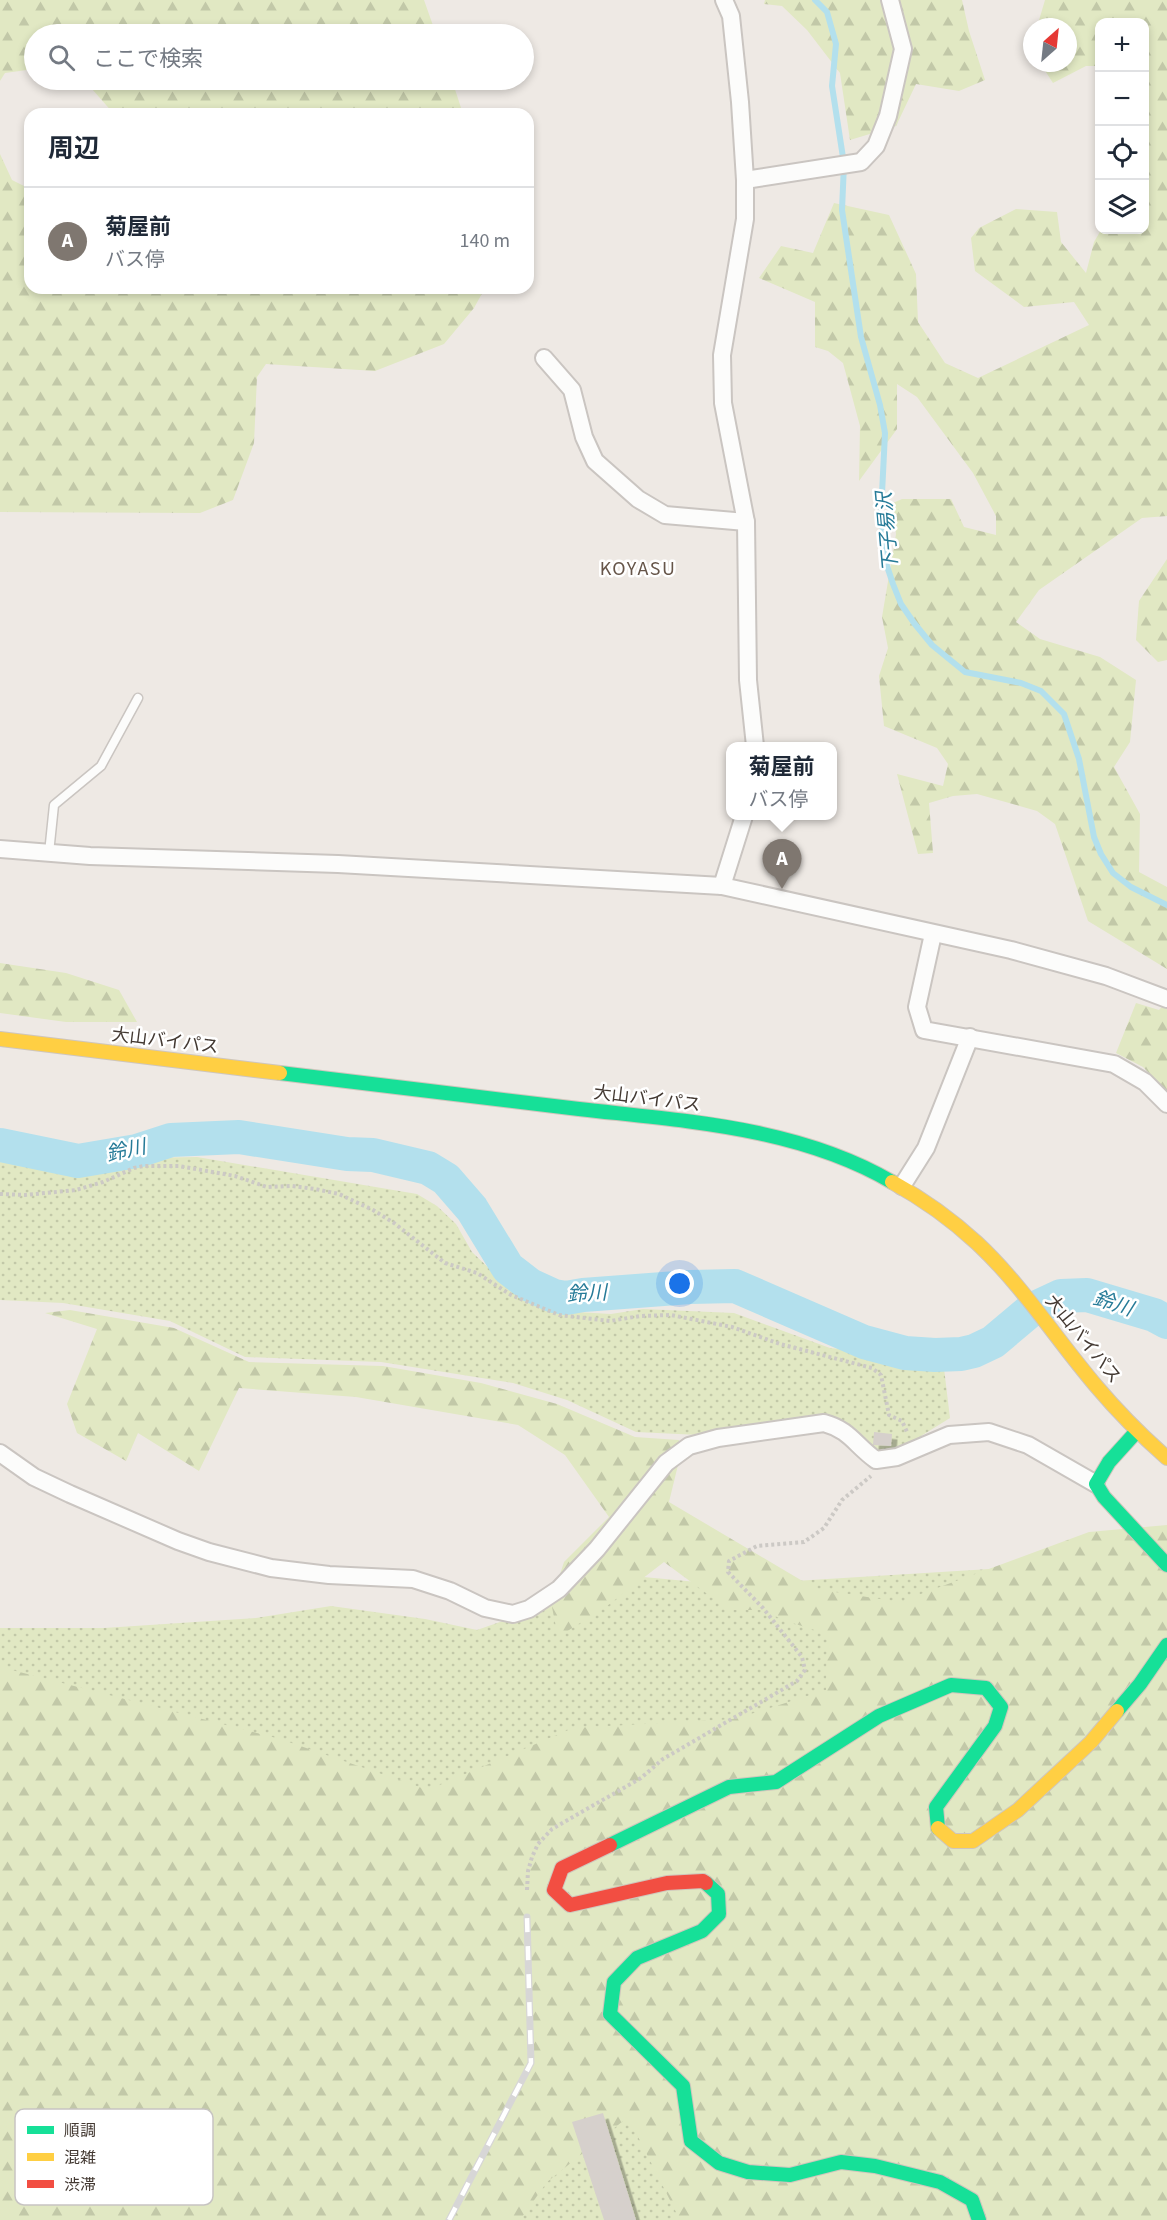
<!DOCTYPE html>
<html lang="ja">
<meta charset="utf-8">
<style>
body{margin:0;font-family:"Source Sans 3","Noto Sans JP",sans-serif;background:#f2f2f3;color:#1f2937}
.controls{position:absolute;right:18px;top:18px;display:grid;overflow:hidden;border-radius:12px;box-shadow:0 3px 9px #0003}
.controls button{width:54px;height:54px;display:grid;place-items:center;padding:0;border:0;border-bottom:2px solid #e0e1e3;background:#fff;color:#1f2937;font:30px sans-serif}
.compass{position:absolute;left:1023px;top:18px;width:54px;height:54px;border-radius:50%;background:#fff;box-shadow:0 3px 9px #0003;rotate:27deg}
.you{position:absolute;left:680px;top:1284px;width:21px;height:21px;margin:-15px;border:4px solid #fff;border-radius:50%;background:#1a73e8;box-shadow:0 0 0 9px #1a73e833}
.badge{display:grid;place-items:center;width:39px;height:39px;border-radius:50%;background:#7f7770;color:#fff;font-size:20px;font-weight:700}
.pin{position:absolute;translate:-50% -50px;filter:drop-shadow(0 2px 3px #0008)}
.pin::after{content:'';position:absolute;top:32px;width:21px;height:18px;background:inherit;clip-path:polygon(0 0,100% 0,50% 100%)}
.popup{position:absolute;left:726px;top:742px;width:111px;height:78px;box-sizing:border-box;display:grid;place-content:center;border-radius:12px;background:#fff;filter:drop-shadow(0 2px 4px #0005);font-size:20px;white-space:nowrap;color:#747a83}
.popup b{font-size:22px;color:#1f2937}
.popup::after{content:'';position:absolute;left:50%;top:100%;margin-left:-12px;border:12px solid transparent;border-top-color:#fff}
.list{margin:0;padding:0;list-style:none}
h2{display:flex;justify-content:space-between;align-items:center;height:78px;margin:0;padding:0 24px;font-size:26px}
h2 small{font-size:20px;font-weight:400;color:#747a83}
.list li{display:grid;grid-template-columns:39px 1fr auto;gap:18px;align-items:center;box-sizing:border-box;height:108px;padding:0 24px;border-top:2px solid #e0e1e3}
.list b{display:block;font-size:22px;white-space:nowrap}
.list p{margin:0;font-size:20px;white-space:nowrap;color:#747a83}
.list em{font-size:20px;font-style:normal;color:#747a83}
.icon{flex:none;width:33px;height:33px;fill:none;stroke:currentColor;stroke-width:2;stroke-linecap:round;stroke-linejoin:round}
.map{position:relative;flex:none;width:1167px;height:2220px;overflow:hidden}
.search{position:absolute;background:#fff;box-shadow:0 3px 9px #0003;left:24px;top:24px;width:510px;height:66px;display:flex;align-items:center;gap:15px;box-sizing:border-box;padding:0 21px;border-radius:33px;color:#747a83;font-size:22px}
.panel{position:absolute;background:#fff;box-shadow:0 3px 9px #0003;left:24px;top:108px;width:510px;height:186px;border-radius:18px}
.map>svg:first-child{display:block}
.grass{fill:url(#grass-dots)}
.forest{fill:url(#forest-firs)}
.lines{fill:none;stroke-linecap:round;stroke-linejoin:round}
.stream{stroke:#b3e0ed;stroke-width:6}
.river{stroke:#b3e0ed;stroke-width:34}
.building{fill:#d6d0cc;filter:url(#shadow)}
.lane-casing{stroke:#cac5c1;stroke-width:11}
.street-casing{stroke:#cac5c1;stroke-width:20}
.fast-casing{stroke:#cfc6bc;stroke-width:16}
.slow-casing{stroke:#cfc6bc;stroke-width:16}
.jam-casing{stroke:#cfc6bc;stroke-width:16}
.path{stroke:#ccc9c5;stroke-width:4;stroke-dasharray:3 3;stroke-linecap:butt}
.lane{stroke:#fcfcfb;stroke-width:8}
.street{stroke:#fcfcfb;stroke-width:16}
.fast{stroke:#16e098;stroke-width:14}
.slow{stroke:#ffcf43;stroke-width:14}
.jam{stroke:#f24e42;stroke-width:14}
.rail-casing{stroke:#d7d6d6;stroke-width:7}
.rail{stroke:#fff;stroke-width:4.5;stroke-dasharray:14;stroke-linecap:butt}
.labels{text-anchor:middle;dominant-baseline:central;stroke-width:5;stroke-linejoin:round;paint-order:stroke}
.street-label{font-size:18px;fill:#433932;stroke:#fff}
.water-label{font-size:20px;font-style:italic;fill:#267b98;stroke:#fff}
.neighbourhood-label{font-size:20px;letter-spacing:1.5px;fill:#665549;stroke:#fff}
.key{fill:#fff;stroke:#c7c4c2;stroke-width:1.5}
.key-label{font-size:16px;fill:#433932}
</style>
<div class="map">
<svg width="1167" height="2220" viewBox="0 0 1167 2220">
<defs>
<pattern id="grass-dots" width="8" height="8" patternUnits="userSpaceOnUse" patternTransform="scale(1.5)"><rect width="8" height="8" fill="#e1e8c3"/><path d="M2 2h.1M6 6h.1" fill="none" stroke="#c2c8a8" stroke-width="1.8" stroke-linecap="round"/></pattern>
<pattern id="forest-firs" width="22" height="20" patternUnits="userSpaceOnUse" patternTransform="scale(1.5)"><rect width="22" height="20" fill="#e1e8c3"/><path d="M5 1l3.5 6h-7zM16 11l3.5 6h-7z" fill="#c2c8a8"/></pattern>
<filter id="shadow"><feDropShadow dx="5.5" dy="5.5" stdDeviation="0" flood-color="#0004"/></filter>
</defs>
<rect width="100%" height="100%" fill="#eee9e4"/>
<!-- grass -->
<g class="grass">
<path d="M 197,1157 L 417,1194 L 437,1206 L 456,1224 L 472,1252 L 497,1276 L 522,1294 L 550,1305 L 576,1312 L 611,1314 L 643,1309 L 734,1313 L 830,1348 L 943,1360 L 950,1418 L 905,1446 L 885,1453 L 868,1448 L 856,1429 L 839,1419 L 808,1420 L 699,1435 L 636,1432 L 567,1400 L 513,1383 L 381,1362 L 245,1357 L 170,1321 L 63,1303 L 0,1300 L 0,1162 L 86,1171 L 144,1158 Z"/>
<path d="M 1167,1558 L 1090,2220 L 438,2220 L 0,1711 L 0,1628 L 104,1628 L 256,1618 L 331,1606 L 425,1619 L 477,1630 L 633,1576 L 729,1585 Z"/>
</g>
<!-- forest -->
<g class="forest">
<path d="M 0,0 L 424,0 L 436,34 L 34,34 L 34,69 L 5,73 L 0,81 Z"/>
<path d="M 765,0 L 962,0 L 969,31 L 985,80 L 959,91 L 916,84 L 896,126 L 850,140 L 840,73 L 807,30 L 782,6 L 764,4 Z"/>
<path d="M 1045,0 L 1167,0 L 1167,516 L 1142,518 L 1039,590 L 1016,622 L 1040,639 L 1100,657 L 1136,680 L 1130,742 L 1114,767 L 1140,814 L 1139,872 L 1167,887 L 1167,969 L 1088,921 L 1055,824 L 1037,811 L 977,794 L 953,796 L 929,803 L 933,853 L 918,854 L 897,774 L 943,786 L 948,764 L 937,748 L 884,726 L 879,676 L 888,648 L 882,617 L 896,534 L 893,503 L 902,499 L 951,499 L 964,527 L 996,535 L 996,516 L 973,473 L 917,397 L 897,384 L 897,429 L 859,481 L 860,426 L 843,363 L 828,351 L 815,347 L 815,302 L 759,278 L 781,246 L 813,253 L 834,203 L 889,215 L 916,274 L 918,322 L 945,363 L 978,378 L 1089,325 L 1074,302 L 1024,307 L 975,271 L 971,238 L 979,228 L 1016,209 L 1057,212 L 1061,242 L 1086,273 L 1094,242 L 1101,230 L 1144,230 L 1144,22 L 1100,22 L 1099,66 L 1086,66 L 1053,83 L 1040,63 L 1068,63 L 1068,27 L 1037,27 Z"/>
<path d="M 84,80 L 452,80 L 463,114 L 114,114 Z"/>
<path d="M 0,154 L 12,180 L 30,189 L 30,288 L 485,288 L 474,308 L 444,344 L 375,371 L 266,364 L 257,377 L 254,443 L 233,500 L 200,513 L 0,512 Z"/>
<path d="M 1167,559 L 1167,660 L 1158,662 L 1136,640 L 1139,601 Z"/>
<path d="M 0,963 L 66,973 L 119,990 L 137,1022 L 66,1022 L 0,1013 Z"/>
<path d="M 1167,1001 L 1167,1092 L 1143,1067 L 1116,1053 L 1136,1003 L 1159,1010 Z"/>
<path d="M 70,1310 L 174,1328 L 249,1362 L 383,1366 L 481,1383 L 557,1404 L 635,1437 L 679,1440 L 678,1465 L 669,1502 L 816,1589 L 899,1602 L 1089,1532 L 1167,1525 L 1167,2220 L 680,2220 L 628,2117 L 547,2182 L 520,2220 L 0,2220 L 0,1667 L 280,1739 L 428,1790 L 573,1728 L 735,1719 L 826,1690 L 827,1634 L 783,1620 L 763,1610 L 729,1610 L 664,1562 L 607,1606 L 558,1637 L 551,1602 L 564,1562 L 609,1517 L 565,1455 L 518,1425 L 356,1397 L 239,1388 L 199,1471 L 138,1433 L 126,1461 L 77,1433 L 67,1404 L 97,1329 L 45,1313 Z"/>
</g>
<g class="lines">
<!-- stream -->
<path class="stream" d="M 815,0 L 827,12 L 836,44 L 832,86 L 844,164 L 842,210 L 861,337 L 880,405 L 885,433 L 881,514 L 886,563 L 893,584 L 901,604 L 914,623 L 932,645 L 965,672 L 1021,683 L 1041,691 L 1064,714 L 1079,759 L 1094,837 L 1101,854 L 1113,873 L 1131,887 L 1167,905"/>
<!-- river -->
<path class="river" d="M 0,1145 L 78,1161 L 137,1151 L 171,1140 L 239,1137 L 347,1154 L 373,1155 L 428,1168 L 446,1179 L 472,1209 L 508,1268 L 530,1285 L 554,1296 L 566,1298 L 583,1295 L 690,1287 L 735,1286 L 864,1342 L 905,1353 L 935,1355 L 961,1354 L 974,1351 L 993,1342 L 1031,1310 L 1061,1296 L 1087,1295 L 1154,1315 L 1167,1322"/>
</g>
<!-- building -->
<g class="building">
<path d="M 874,1432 L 892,1434 L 891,1446 L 873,1445 Z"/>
<path d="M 603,2113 L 636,2220 L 604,2220 L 572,2122 Z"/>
</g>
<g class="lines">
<defs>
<path id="lane" d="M 49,853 L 54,805 L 101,766 L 138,698"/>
<g id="street">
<path d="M 724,0 L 731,16 L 740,102 L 745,180"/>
<path d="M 544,358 L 572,390 L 584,437 L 595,461 L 638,499 L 665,515 L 746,522"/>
<path d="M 755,746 L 748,680 L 746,522 L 723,403 L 722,355 L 745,219 L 745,180 L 861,162 L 876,146 L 888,116 L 903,49 L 890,0"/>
<path d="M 0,849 L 90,856 L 338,864 L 722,886 L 1011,950 L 1106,976 L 1167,999"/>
<path d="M 722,886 L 744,816"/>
<path d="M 933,934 L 917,1007 L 924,1030 L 1114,1064 L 1145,1082 L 1167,1104"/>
<path d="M 902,1186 L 926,1148 L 970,1037"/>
<path d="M 0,1453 L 34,1477 L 70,1494 L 178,1541 L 209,1552 L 271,1568 L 329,1575 L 413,1579 L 450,1591 L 485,1608 L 513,1614 L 529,1609 L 559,1589 L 597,1549 L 666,1463 L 689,1446 L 718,1438 L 824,1423 C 850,1430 855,1445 876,1460 L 897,1457 L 949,1435 L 989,1432 L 1028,1445 L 1096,1484"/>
</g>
<g id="fast">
<path d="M 280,1073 C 380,1085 479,1097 579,1109 C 684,1121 798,1127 892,1182"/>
<path d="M 1137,1431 L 1109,1462 L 1096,1484 L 1104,1497 L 1167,1565"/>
<path d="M 1117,1711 L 1140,1684 L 1167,1645"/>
<path d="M 610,1845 L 729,1787 L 776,1782 L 879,1716 L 951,1685 L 986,1688 L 1001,1707 L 995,1726 L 936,1807 L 938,1828"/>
<path d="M 706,1883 L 718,1894 L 719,1914 L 702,1931 L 637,1958 L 614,1982 L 610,2014 L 683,2086 L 691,2141 L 719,2163 L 748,2172 L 790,2175 L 841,2162 L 875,2166 L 940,2182 L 972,2200 L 979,2220"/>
</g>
<g id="slow">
<path d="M 0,1039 L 280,1073"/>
<path d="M 892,1182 C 923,1199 951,1219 977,1243 C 1023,1286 1056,1339 1097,1387 C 1118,1412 1142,1436 1167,1458"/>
<path d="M 938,1828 L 953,1841 L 973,1841 L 1018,1810 L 1091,1742 L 1117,1711"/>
</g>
<path id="jam" d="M 610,1845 L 562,1868 L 554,1890 L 570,1905 L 667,1883 L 703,1881 L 706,1883"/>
</defs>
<!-- lane casing -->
<use href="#lane" class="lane-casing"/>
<!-- street casing -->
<use href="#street" class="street-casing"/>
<!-- fast casing -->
<use href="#fast" class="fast-casing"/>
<!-- slow casing -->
<use href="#slow" class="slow-casing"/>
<!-- jam casing -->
<use href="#jam" class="jam-casing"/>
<!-- path -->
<g class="path">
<path d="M 0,1194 L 25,1195 L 76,1190 L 103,1182 L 134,1168 L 144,1166 L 179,1166 L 235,1176 L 267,1187 L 292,1186 L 315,1189 L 339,1194 L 373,1210 L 394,1223 L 445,1263 L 477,1273 L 511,1295 L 559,1315 L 610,1321 L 640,1316 L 671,1315 L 732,1327 L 780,1344 L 872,1368 L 881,1375 L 889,1415 L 902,1421 L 908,1434"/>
<path d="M 527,1890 L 528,1871 L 532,1857 L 538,1844 L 552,1829 L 641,1778 L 663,1759 L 797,1681 L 805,1670 L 802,1657 L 763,1608 L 728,1572 L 729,1561 L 757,1546 L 804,1542 L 824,1528 L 842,1500 L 871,1476"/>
</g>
<!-- lane -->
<use href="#lane" class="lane"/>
<!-- street -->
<use href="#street" class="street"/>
<!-- fast -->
<use href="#fast" class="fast"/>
<!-- slow -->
<use href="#slow" class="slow"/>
<!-- jam -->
<use href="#jam" class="jam"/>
<defs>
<path id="rail" d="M 449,2220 L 531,2063 L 527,1917"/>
</defs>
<!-- rail casing -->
<use href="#rail" class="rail-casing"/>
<!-- rail -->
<use href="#rail" class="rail"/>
</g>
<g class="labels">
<!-- street labels -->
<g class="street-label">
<text transform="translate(165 1041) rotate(7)">大山バイパス</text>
<text transform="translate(647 1099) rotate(7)">大山バイパス</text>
<text transform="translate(1083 1339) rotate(51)">大山バイパス</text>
</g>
<!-- water labels -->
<g class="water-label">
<text transform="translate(888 532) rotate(-95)">下子易沢</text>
<text transform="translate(126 1151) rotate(-12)">鈴川</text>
<text transform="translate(587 1294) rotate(-3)">鈴川</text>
<text transform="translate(1113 1304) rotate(18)">鈴川</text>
</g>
<!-- neighbourhood labels -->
<g class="neighbourhood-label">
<text x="638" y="569">KOYASU</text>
</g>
</g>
<!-- legend -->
<rect x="15" y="2109" width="198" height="96" rx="9" class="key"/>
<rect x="27" y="2126" width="27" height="8" fill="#16e098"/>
<rect x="27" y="2153" width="27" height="8" fill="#ffcf43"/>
<rect x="27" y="2180" width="27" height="8" fill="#f24e42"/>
<g class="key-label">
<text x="64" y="2136">順調</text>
<text x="64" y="2163">混雑</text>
<text x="64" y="2190">渋滞</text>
</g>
</svg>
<div class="controls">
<button>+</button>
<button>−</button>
<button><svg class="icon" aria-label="locate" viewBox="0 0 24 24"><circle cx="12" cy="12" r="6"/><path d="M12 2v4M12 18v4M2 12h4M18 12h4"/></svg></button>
<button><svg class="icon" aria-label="layers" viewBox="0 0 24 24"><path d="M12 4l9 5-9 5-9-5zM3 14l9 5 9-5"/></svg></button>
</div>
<svg class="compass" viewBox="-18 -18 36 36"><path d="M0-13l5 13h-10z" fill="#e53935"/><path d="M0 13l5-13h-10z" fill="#747a83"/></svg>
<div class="you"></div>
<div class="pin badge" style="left:782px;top:889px">A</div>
<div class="popup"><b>菊屋前</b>バス停</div>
<div class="search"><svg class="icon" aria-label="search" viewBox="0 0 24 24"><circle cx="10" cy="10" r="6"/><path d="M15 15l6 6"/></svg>ここで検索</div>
<section class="panel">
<h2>周辺<small></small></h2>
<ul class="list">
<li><span class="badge">A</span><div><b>菊屋前</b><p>バス停</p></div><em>140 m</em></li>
</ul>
</section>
</div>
